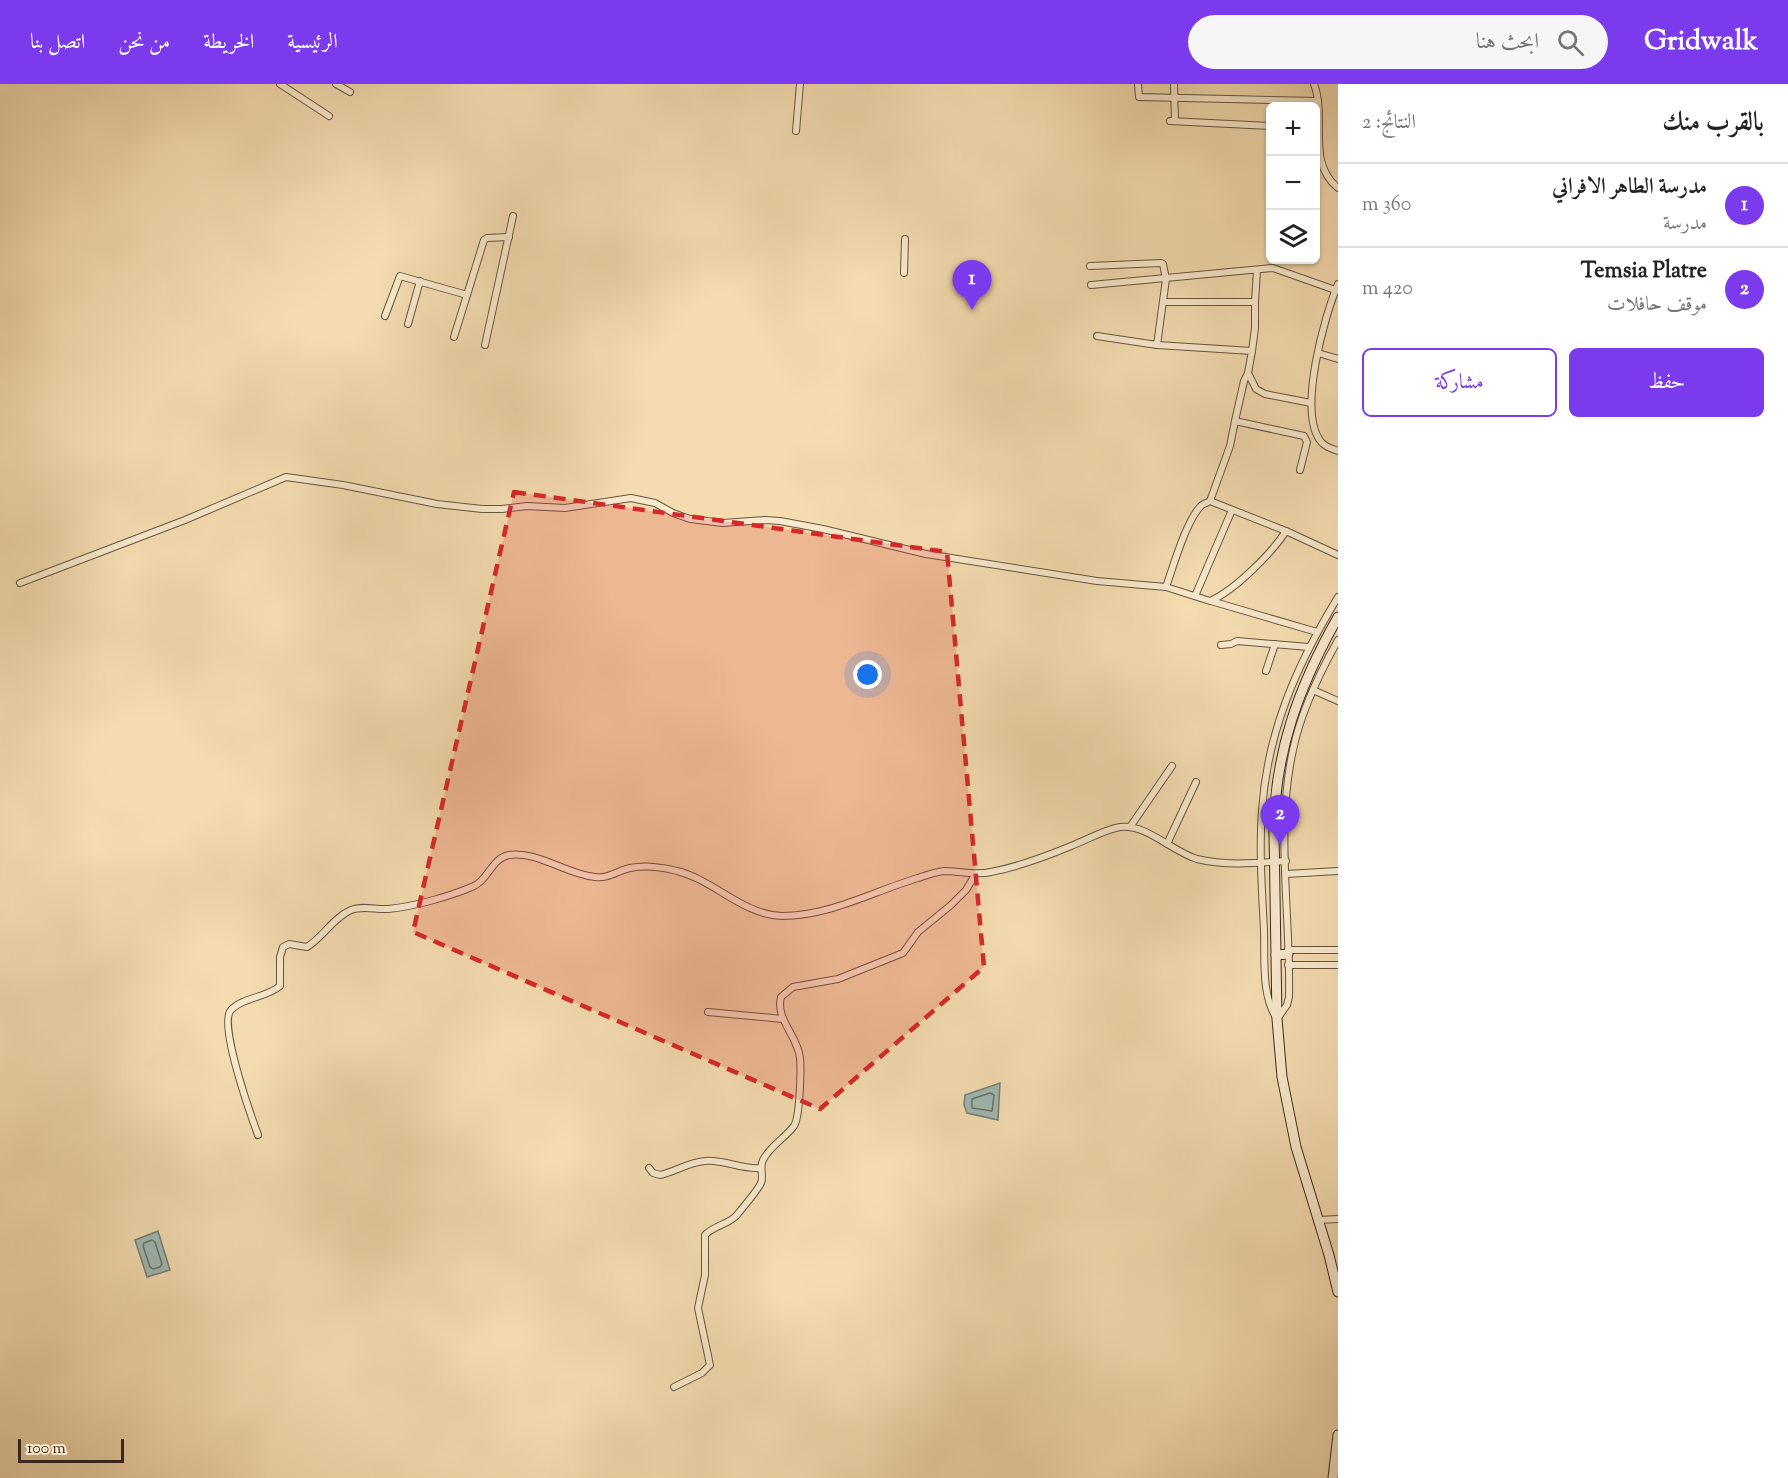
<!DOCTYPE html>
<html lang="ar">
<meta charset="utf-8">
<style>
body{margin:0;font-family:"Sorts Mill Goudy",Amiri,serif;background:#f6f6f6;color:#222;direction:rtl}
.controls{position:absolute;right:18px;top:18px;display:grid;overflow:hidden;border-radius:9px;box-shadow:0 2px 4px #0004}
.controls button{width:54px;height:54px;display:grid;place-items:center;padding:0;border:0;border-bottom:2px solid #e0e0e0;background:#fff;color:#222;font:30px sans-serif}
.scale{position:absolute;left:18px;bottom:15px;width:106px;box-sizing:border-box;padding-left:6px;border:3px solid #3a291b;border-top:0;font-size:16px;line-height:21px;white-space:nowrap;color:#3a291b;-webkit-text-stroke:4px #f8e8cc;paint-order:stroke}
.you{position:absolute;left:868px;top:591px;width:21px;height:21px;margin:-15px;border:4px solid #fff;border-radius:50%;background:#1a73e8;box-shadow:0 0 0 9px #1a73e833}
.badge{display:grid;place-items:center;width:39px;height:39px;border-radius:50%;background:#7c3aed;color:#fff;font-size:20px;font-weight:700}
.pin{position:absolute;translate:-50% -50px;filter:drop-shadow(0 2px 3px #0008)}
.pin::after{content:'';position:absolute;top:32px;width:21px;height:18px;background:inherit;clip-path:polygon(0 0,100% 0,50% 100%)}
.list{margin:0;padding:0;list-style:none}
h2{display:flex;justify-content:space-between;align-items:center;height:78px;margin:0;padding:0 24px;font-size:26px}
h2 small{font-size:20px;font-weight:400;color:#767676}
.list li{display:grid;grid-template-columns:39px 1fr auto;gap:18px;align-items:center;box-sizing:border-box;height:84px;padding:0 24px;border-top:2px solid #e0e0e0}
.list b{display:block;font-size:22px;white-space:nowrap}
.list p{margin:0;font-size:20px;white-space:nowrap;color:#767676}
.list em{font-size:20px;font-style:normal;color:#767676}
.actions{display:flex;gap:12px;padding:18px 24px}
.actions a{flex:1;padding:14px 0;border:2px solid #7c3aed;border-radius:9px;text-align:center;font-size:21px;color:#7c3aed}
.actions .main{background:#7c3aed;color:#fff}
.icon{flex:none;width:33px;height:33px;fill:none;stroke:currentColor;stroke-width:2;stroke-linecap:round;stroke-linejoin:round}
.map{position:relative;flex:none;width:1338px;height:1394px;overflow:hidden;direction:ltr}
header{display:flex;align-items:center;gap:36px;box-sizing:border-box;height:84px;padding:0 30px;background:#7c3aed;color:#fff}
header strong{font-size:28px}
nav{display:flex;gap:33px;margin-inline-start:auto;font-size:21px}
.search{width:420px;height:54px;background:#f6f6f6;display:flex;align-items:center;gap:15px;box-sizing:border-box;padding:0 21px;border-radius:33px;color:#767676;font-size:22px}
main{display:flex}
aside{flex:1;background:#fff}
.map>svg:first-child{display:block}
.water{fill:#9eb9b4;stroke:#767f77;stroke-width:1.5}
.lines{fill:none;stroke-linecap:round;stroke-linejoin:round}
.shore{stroke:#6c7168;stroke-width:1.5}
.street-casing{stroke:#685640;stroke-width:8}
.secondary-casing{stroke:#3a291b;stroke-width:11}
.street{stroke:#f8e8cc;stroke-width:6}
.secondary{stroke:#f8e8cc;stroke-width:9}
.marked{fill:#d62828;fill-opacity:0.2;stroke:#d62828;stroke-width:4.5;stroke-dasharray:12 8;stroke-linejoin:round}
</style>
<header>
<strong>Gridwalk</strong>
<div class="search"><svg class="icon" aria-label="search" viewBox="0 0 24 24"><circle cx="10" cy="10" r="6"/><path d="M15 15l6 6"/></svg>ابحث هنا</div>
<nav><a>الرئيسية</a><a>الخريطة</a><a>من نحن</a><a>اتصل بنا</a></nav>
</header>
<main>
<aside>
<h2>بالقرب منك<small>النتائج: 2</small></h2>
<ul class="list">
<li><span class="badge">1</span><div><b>مدرسة الطاهر الافراني</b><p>مدرسة</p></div><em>360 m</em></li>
<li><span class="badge">2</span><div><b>Temsia Platre</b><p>موقف حافلات</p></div><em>420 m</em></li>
</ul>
<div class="actions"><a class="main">حفظ</a><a>مشاركة</a></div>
</aside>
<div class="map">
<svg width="1338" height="1394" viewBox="0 0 1338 1394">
<rect width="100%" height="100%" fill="#f4dbb0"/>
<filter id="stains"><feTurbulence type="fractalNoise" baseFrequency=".00333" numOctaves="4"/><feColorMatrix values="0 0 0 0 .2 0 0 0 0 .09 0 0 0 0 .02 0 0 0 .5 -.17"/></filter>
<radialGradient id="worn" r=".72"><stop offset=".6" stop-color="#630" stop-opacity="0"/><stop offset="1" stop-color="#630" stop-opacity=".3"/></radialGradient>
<!-- water -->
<g class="water">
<path d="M 1000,999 L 998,1036 L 967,1029 L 964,1021 L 965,1011 Z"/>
<path d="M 158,1147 L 170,1186 L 147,1193 L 135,1156 Z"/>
</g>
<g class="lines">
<!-- shore -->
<g class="shore">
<path d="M 990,1009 L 994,1011 L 992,1027 L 972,1024 L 972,1015 Z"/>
<path d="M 152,1156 L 155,1158 L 162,1180 L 160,1183 L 153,1185 L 150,1183 L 143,1162 L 144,1159 Z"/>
</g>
<defs>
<g id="street">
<path d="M 280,0 L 329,32"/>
<path d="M 336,0 L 350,8"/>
<path d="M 1138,0 L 1139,13 L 1317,17"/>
<path d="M 1174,0 L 1175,37"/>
<path d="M 1314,0 C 1327,34 1306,78 1338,104"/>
<path d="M 1170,37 L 1270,42"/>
<path d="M 796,47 L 800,0"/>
<path d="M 1090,182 L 1161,179 L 1163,180 L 1166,195 L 1157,261 L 1097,252"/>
<path d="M 904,189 L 905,155"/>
<path d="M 1338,200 C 1324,233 1299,324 1319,355 C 1323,362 1330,364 1338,367"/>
<path d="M 1091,201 L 1273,184 L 1338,207"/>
<path d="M 1163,218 L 1255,218 L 1257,186"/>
<path d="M 385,232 L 400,192 L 467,211"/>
<path d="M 408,240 L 420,197"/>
<path d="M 454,253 L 484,156 L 487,154 L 509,153"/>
<path d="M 485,261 L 513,132"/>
<path d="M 1157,261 L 1252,267 L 1248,289 L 1256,305 L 1265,310 L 1311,319"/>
<path d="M 1252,267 L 1255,244 L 1255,218"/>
<path d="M 1318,269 L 1338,275"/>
<path d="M 1235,337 L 1244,297 L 1248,289"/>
<path d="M 1210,417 L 1286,447"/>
<path d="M 20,499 L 185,436 L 286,393 L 343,401 L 437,420 L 482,425 L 502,425 L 527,422 L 565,424 L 631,414 L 655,419 L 673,429 L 690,435 L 723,439 L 765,436 L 780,437 L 823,445 L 926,470 L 1097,497 L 1166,503 L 1210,517 C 1234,507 1272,469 1286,447 L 1338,471"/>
<path d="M 1166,503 C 1173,483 1187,434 1202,421 C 1203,420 1209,418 1210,417 L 1230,362 L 1235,337 L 1304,352 L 1307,358 L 1300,386"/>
<path d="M 1195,512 L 1232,426"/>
<path d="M 1338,513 C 1297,580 1267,648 1262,727 C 1259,766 1262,807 1264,846 C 1265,874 1261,911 1277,935 L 1287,921 L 1289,913 C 1291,831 1275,747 1293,666 C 1301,627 1319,590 1338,556"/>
<path d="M 1211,517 L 1317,548"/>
<path d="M 1221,561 L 1231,560 L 1237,557 L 1309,563"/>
<path d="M 1266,587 L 1275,560"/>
<path d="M 1313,606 L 1338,617"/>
<path d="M 1130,743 L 1172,682"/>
<path d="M 1167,760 L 1196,698"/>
<path d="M 1286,790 L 1338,787"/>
<path d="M 1288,866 L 1338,866"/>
<path d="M 1288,881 L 1338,881"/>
<path d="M 708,928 L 783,935"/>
<path d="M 258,1051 C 251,1032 218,939 231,926 C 243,913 266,914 280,902 L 280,873 L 283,863 L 289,860 L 307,863 C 323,853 334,833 351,826 C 363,821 376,826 388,825 C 413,823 451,812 474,802 C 488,796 492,774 509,771 C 539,767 565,790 595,793 C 608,795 617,787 630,784 C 644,781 663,783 677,787 C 714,796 743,831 782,832 C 830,832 874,807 918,794 C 927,791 935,788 944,787 C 960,787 975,792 991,788 C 1017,783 1047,772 1071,762 C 1087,756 1103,746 1120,743 C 1145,739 1173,768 1197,775 C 1226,782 1256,779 1286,777"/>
<path d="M 649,1084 L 653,1089 L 660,1091 C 675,1088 689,1078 705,1077 C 724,1075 741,1086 761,1084"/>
<path d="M 1319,1136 L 1338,1135"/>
<path d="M 674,1303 L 702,1289 L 710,1281 L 698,1224 L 705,1191 L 705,1151 C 713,1142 727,1141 736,1132 C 741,1126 759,1104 761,1099 C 764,1091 759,1084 763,1076 C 770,1062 785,1054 794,1042 C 800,1033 801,986 800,974 C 798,952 775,935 781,913 L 793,903 L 838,895 L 903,869 L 918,848 L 951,821 L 966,806 L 975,791"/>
</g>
<g id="secondary">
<path d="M 1338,533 C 1299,602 1274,669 1274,749 L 1277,935 L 1282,993 L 1296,1063 L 1329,1171 L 1338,1208"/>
<path d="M 1276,871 L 1288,870"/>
<path d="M 1333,1394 L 1338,1351"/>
</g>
</defs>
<!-- street casing -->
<use href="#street" class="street-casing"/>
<!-- secondary casing -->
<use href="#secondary" class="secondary-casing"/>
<!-- street -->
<use href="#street" class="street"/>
<!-- secondary -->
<use href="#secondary" class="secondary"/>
</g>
<!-- marked area -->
<path class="marked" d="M 514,408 L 947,468 L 984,883 L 820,1025 L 413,848 Z"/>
<rect width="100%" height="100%" filter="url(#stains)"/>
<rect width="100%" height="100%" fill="url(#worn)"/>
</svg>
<div class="controls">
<button>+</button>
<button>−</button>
<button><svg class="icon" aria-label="layers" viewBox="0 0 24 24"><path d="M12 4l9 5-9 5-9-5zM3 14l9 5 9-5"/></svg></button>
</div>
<div class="scale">100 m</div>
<div class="you"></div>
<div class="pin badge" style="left:972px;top:226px">1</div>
<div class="pin badge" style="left:1280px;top:761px">2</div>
</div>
</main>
